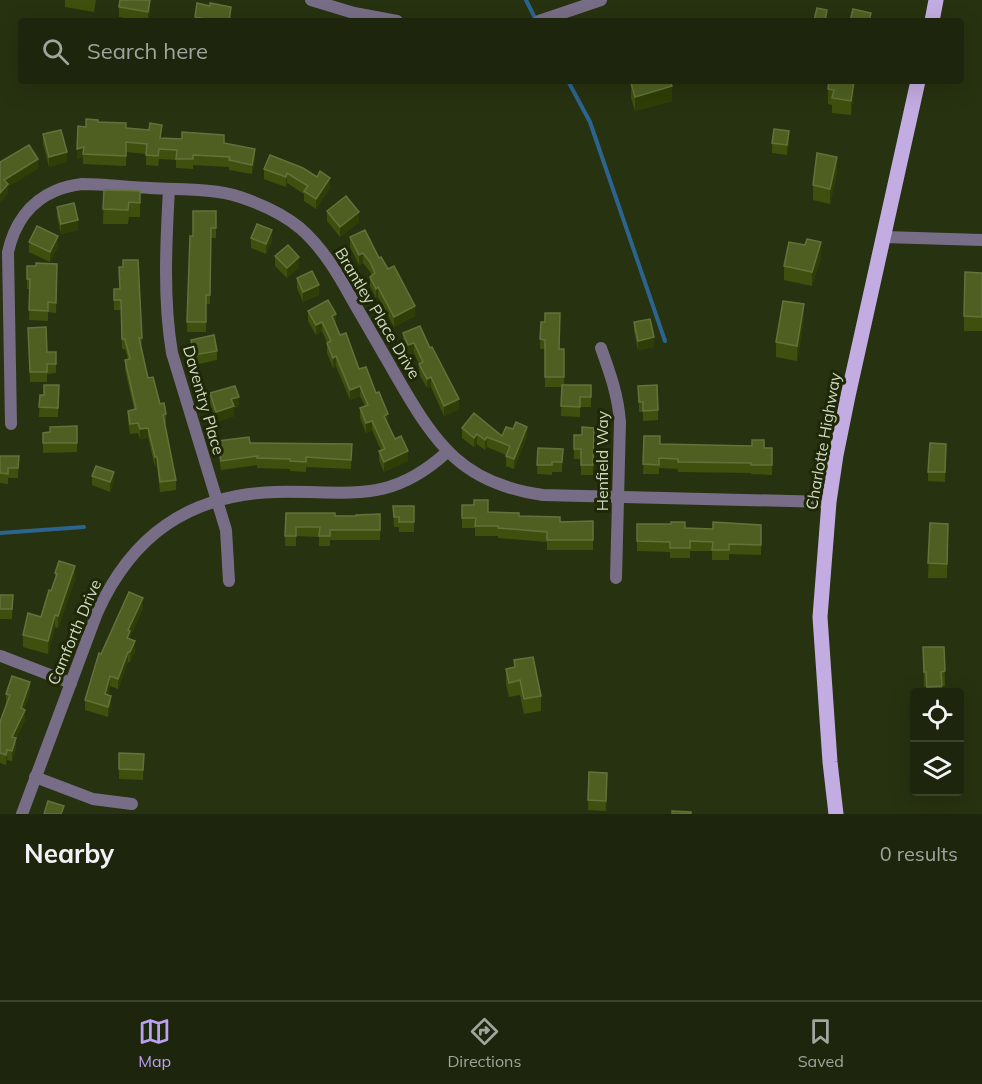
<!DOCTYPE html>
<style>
body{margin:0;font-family:Mulish,sans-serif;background:#2a321a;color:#f1f3f6}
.controls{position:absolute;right:18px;bottom:18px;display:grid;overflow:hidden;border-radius:6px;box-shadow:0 6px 24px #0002}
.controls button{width:54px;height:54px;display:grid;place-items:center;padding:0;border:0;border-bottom:2px solid #3b432d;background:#1d260c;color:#f1f3f6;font:30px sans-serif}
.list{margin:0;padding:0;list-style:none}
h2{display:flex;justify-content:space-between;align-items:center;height:78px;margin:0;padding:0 24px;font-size:26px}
h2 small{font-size:20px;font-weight:400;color:#a0a59d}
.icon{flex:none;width:33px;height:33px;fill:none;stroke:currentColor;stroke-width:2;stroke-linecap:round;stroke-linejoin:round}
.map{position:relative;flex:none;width:982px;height:814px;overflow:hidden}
.search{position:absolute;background:#1d260c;box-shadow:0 6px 24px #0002;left:18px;right:18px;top:18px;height:66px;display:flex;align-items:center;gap:15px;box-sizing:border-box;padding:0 21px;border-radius:6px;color:#a0a59d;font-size:22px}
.sheet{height:186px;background:#1d260c}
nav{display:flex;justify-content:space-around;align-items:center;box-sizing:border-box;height:84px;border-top:2px solid #3b432d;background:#1d260c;font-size:16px;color:#a0a59d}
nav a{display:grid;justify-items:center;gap:3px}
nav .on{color:#bca0f2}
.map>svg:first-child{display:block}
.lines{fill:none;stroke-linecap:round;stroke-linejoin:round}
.stream{stroke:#2c648f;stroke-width:4}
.street{stroke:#786d86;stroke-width:12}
.primary{stroke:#c3ace1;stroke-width:15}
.wall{fill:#3f500e}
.shaded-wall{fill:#2f3e06}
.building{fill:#4f5f21;stroke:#63723b;stroke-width:1.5}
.labels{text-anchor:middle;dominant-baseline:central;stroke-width:6;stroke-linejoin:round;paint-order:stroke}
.street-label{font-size:16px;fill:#d0d8c5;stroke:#1e2706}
</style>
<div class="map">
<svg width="982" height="814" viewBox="0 0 982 814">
<rect width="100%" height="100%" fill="#273210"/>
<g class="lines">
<!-- stream -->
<g class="stream">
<path d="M 526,0 L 536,20"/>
<path d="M 568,81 L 590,122 L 665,341"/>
<path d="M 0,533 L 84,527"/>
</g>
<!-- street -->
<g class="street">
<path d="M 311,0 L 354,13 L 397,21"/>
<path d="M 539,21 L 601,0"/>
<path d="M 169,189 C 166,243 163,299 172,353 L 226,530 L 229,581"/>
<path d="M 884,237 L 982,240"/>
<path d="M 601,348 C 610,373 618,395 620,422 L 616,578"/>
<path d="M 11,424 L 8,252 C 14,225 29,202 55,191 C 64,187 73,185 82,184 C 104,184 127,187 150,188 C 179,190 212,188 240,197 C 261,204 283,214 300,228 C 323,248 338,274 353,301 C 368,327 383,353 398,379 C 436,445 463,484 543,495 L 829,502"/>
<path d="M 1,656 L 71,683"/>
<path d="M 35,777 L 93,799 L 132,804"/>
<path d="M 22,814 L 97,613 C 132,535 189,495 275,492 C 348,490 388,506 447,452"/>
</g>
<!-- primary -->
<g class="primary">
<path d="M 932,21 L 936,0"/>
<path d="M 836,814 L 830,762 L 820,617 L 829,502 L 836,455 L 848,396 L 918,81"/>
</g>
</g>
<!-- wall -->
<g class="wall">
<path d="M 65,0 L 96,0 L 94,12 L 65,7 Z"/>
<path d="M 119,7 L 150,9 L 148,21 L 141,21 L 119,17 Z"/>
<path d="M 195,17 L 231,17 L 230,21 L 195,21 Z"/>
<path d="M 855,81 L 851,115 L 832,113 L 832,105 L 828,104 L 828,89 Z"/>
<path d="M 631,83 L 672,101 L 635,111 L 631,98 Z"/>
<path d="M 98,122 L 126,128 L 161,138 L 224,143 L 255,159 L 252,174 L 229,170 L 229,167 L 193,165 L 193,169 L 176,168 L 176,160 L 159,159 L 158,166 L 146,165 L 146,154 L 126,152 L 126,166 L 83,164 L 83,157 L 77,159 L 86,127 Z"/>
<path d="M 43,134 L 67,162 L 49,167 L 43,144 Z"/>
<path d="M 789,141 L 787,155 L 772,153 L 772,143 Z"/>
<path d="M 270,155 L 330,188 L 316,209 L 304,201 L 304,194 L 287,183 L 286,187 L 264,179 L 264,169 Z"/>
<path d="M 837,172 L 830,204 L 813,200 L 813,185 Z"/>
<path d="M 104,190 L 140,191 L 140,217 L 129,217 L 128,224 L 103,224 Z"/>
<path d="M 57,207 L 78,230 L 61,234 L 57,217 Z"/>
<path d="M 216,211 L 216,238 L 211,238 L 210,304 L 206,304 L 206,332 L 187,332 L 190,236 L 193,236 Z"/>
<path d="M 327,211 L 359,222 L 340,237 L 327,221 Z"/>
<path d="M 350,237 L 379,258 L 388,269 L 415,316 L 394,327 L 378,297 L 376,298 L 370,286 L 370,277 L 372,276 L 370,272 L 363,263 L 359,265 L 350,247 Z"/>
<path d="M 251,238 L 272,240 L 266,254 L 251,248 Z"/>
<path d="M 29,242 L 58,246 L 50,262 L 29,252 Z"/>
<path d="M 275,256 L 299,267 L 287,278 L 275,266 Z"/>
<path d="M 821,257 L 812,286 L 784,280 L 784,266 Z"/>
<path d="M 57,264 L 56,313 L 48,312 L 48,321 L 29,320 L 30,289 L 27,289 L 27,266 L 36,266 Z"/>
<path d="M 982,273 L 982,331 L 964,331 L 964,316 Z"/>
<path d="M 297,278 L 319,295 L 303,302 L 297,288 Z"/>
<path d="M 114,289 L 120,289 L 142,338 L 141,348 L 148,378 L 166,414 L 166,424 L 165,424 L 176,480 L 176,490 L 160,492 L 157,466 L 155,467 L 148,437 L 140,439 L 138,433 L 130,434 L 128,421 L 128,411 L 134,409 L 125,370 L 125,360 L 128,359 L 125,349 L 122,349 L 121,310 L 114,310 Z"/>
<path d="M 308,311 L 336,324 L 340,335 L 359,369 L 395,439 L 408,461 L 384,472 L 379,461 L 379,451 L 381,450 L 372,430 L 366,433 L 360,418 L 360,408 L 365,406 L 360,396 L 350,400 L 336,366 L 333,368 L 327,353 L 327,343 L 322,331 L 316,335 L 308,321 Z"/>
<path d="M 804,319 L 797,361 L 776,357 L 776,342 Z"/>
<path d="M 541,322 L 559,349 L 564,349 L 564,385 L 591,385 L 591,407 L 580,407 L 580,417 L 561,416 L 562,387 L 545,387 L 545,349 L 540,349 Z"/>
<path d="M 634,322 L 654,347 L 638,350 L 634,332 Z"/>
<path d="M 420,326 L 459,409 L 444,416 L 431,387 L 427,388 L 419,374 L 419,364 L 414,353 L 408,355 L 403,343 L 403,333 Z"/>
<path d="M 28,328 L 47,352 L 56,352 L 56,373 L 47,374 L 47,382 L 30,382 Z"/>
<path d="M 191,340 L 217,351 L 217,360 L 194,365 L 191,350 Z"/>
<path d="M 59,385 L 58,417 L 39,417 L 40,395 L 44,395 Z"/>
<path d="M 638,386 L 658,410 L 658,420 L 643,421 L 643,412 L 639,412 Z"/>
<path d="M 210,393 L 239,406 L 234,408 L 234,416 L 216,422 L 210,403 Z"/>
<path d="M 77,426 L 77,452 L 43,453 L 43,433 L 50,432 Z"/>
<path d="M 462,428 L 502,436 L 527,436 L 514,469 L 506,466 L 506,455 L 487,447 L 485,450 L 477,444 L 474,447 L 462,438 Z"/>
<path d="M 594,428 L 593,475 L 581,475 L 581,459 L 574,459 L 574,435 L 582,435 Z"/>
<path d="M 644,436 L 660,444 L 772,448 L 772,475 L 751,474 L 751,473 L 678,472 L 678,469 L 659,468 L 659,474 L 643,474 Z"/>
<path d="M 218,441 L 250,443 L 352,444 L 351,469 L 306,467 L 306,472 L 290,471 L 290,469 L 257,468 L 257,465 L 221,470 L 218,451 Z"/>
<path d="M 538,448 L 563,449 L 562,472 L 552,472 L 552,475 L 537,474 Z"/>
<path d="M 946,454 L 945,482 L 928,481 L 928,472 Z"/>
<path d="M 0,456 L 19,456 L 18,478 L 8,478 L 8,484 L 0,483 Z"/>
<path d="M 92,476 L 114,482 L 110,492 L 92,485 Z"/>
<path d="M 462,505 L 488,512 L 560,522 L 593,521 L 593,550 L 547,550 L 547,542 L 498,538 L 498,536 L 475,536 L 475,528 L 462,528 Z"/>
<path d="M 393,506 L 414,506 L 414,532 L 399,532 L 399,527 L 394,527 Z"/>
<path d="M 286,513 L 356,516 L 380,514 L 380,540 L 330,540 L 330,546 L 319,546 L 319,537 L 296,536 L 296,546 L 285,546 Z"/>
<path d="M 930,523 L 948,524 L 947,578 L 928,578 Z"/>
<path d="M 637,524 L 713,529 L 761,525 L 761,555 L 729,554 L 729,560 L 712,560 L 712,551 L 690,551 L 690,558 L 670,558 L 670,552 L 637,551 Z"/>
<path d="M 55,573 L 75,579 L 58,628 L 55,627 L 48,654 L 23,647 L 23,635 L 41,617 L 55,581 Z"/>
<path d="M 0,595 L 13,595 L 12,619 L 0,619 Z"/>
<path d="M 143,608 L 130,637 L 130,639 L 135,651 L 130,662 L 128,662 L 118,689 L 110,686 L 108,695 L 111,706 L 108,717 L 85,710 L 85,700 Z"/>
<path d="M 923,647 L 944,647 L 945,686 L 942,686 L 942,693 L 926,693 L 926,687 L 924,687 Z"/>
<path d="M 514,660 L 541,696 L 541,711 L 524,714 L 520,695 L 509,697 L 506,684 L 506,669 L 514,668 Z"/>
<path d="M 30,692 L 24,710 L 25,720 L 16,739 L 16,748 L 12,761 L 7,760 L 6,765 L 0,763 L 0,722 L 6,704 L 6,694 Z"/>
<path d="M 119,753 L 144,754 L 143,780 L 119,779 Z"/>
<path d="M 589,772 L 607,773 L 606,811 L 588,810 Z"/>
</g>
<!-- shaded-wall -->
<g class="shaded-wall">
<path d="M 150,0 L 150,9 L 148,21 L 148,12 Z"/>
<path d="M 854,81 L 855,81 L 855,85 L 851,115 L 851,101 Z"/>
<path d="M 672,86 L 672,101 L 635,111 L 635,97 Z"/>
<path d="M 789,131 L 789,141 L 787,155 L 787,145 Z"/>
<path d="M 84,147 L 83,157 L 77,159 L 77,149 Z"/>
<path d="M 255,149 L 255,159 L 252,174 L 252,165 Z"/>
<path d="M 67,152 L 67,162 L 49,167 L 49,157 Z"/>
<path d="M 837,157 L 837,172 L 830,204 L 830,189 Z"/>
<path d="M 38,159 L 38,169 L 8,187 L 8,194 L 0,203 L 0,193 L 4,180 Z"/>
<path d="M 287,173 L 287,183 L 286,187 L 286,177 Z"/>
<path d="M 330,178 L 330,188 L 316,209 L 316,199 Z"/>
<path d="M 359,212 L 359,222 L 340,237 L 340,227 Z"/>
<path d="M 78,220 L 78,230 L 61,234 L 61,224 Z"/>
<path d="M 272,230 L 272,240 L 266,254 L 266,244 Z"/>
<path d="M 58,236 L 58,246 L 50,262 L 50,252 Z"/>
<path d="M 821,242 L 821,257 L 812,286 L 812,272 Z"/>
<path d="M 363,253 L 363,263 L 359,265 L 359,255 Z"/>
<path d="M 299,257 L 299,267 L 287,278 L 287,268 Z"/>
<path d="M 319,285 L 319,295 L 303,302 L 303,292 Z"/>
<path d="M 378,287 L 378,297 L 376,298 L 376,289 Z"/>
<path d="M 804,304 L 804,319 L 797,361 L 797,346 Z"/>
<path d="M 415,306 L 415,316 L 394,327 L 394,317 Z"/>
<path d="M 336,314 L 336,324 L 332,316 Z"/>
<path d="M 322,322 L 322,331 L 316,335 L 316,325 Z"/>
<path d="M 654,337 L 654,347 L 638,350 L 638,341 Z"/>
<path d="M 414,343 L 414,353 L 408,355 L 408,345 Z"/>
<path d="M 336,356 L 336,366 L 333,368 L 333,358 Z"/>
<path d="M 431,377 L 431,387 L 427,388 L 427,379 Z"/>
<path d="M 360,386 L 360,396 L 350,400 L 350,390 Z"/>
<path d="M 239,397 L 239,406 L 234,408 L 234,416 L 216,422 L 216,412 L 231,399 Z"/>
<path d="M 459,399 L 459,409 L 444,416 L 444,406 Z"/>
<path d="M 388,414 L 388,424 L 384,416 Z"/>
<path d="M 372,421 L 372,430 L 366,433 L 366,423 Z"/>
<path d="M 527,427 L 527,436 L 514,469 L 514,459 Z"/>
<path d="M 148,428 L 148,437 L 140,439 L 140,429 Z"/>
<path d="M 477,434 L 477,444 L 474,447 L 474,438 Z"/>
<path d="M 487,437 L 487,447 L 485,450 L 485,440 Z"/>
<path d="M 408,451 L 408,461 L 384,472 L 384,462 Z"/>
<path d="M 155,457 L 157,457 L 157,466 L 155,467 Z"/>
<path d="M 114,472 L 114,482 L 110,492 L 110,482 Z"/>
<path d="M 75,566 L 75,579 L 58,628 L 58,616 Z"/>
<path d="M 143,598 L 143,608 L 130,637 L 130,641 L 127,638 L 128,630 Z"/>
<path d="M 55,615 L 55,627 L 48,654 L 48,641 Z"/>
<path d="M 135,641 L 135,651 L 130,662 L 130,652 Z"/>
<path d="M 128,652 L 128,662 L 118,689 L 118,679 Z"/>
<path d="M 110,676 L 110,686 L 105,704 L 105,694 Z"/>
<path d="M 30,682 L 30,692 L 23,715 L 25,710 L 25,720 L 16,739 L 16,748 L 12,761 L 12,737 Z"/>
<path d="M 111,696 L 111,706 L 108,717 L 108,707 Z"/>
<path d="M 7,750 L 7,760 L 6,765 L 6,755 Z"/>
</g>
<!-- building -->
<g class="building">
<path d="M 120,0 L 150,0 L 148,12 L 119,7 Z"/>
<path d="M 197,3 L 210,6 L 210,3 L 231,7 L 229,21 L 216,21 L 195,17 Z"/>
<path d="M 817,8 L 827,10 L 825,21 L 814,20 Z"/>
<path d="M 853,9 L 871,13 L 869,21 L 850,21 Z"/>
<path d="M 638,81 L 670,81 L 672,86 L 635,97 L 631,83 Z"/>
<path d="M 829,81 L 854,81 L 851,101 L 832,98 L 834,90 L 828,89 Z"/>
<path d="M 86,119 L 98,120 L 98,122 L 126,123 L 126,128 L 149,130 L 150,123 L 162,125 L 160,138 L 182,139 L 182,132 L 224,135 L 224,143 L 255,149 L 252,165 L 229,160 L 230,157 L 193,155 L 193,159 L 176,159 L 177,150 L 159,149 L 158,156 L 146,155 L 147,144 L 126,142 L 126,156 L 83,154 L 84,147 L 77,149 L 78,126 L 86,127 Z"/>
<path d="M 774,129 L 789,131 L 787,145 L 772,143 Z"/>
<path d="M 61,130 L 67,152 L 49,157 L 43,134 Z"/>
<path d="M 29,145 L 38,159 L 4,180 L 8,184 L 0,193 L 0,162 Z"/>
<path d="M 817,153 L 837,157 L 830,189 L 813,185 Z"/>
<path d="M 270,155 L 303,168 L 317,177 L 320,171 L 330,178 L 316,199 L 304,191 L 308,186 L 287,173 L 286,177 L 264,169 Z"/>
<path d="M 104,190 L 140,191 L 140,203 L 129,202 L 128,210 L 103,209 Z"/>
<path d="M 346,196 L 359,212 L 340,227 L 327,211 Z"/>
<path d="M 74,203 L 78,220 L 61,224 L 57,207 Z"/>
<path d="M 193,211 L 216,211 L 216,228 L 211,228 L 210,295 L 206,295 L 206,322 L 187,322 L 190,236 L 193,236 Z"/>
<path d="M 257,224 L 272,230 L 266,244 L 251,238 Z"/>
<path d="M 37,226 L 58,236 L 50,252 L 29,242 Z"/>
<path d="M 365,230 L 379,258 L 381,257 L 388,269 L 394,266 L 415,306 L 394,317 L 378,287 L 376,289 L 370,277 L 375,273 L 370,262 L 363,253 L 359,255 L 350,237 Z"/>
<path d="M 807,239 L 821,242 L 812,272 L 784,266 L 789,242 L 805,245 Z"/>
<path d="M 288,245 L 299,257 L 287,268 L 275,256 Z"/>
<path d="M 123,260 L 138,260 L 142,338 L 139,338 L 148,378 L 153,377 L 160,404 L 164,403 L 166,414 L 163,415 L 176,480 L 160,482 L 157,457 L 155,457 L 148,428 L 140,429 L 138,423 L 130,424 L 128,411 L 136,409 L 125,360 L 130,359 L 125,339 L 122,339 L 121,300 L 114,300 L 114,289 L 120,289 L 119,267 L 123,267 Z"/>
<path d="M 36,263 L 57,264 L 56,303 L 48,302 L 48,311 L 29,310 L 30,279 L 27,279 L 27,266 L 36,266 Z"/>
<path d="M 312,271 L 319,285 L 303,292 L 297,278 Z"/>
<path d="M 965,272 L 982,273 L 982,317 L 964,316 Z"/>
<path d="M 328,300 L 336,314 L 332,316 L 340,335 L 346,333 L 359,369 L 366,367 L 376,393 L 379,392 L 388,414 L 384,416 L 395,439 L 401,436 L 408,451 L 384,462 L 379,451 L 385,449 L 372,421 L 366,423 L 360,408 L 368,405 L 360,386 L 350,390 L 336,356 L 333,358 L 327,343 L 331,341 L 322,322 L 316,325 L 308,311 Z"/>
<path d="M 783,301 L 804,304 L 797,346 L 776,342 Z"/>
<path d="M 545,313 L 560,313 L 559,349 L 564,349 L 564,377 L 545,377 L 545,340 L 540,339 L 541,322 L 545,322 Z"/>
<path d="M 650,319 L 654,337 L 638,341 L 634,322 Z"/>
<path d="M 420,326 L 430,348 L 432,347 L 459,399 L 444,406 L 431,377 L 427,379 L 419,364 L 423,362 L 414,343 L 408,345 L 403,333 Z"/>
<path d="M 46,327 L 47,352 L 56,352 L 56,364 L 47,364 L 47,372 L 30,372 L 28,328 Z"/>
<path d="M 214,335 L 217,351 L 194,355 L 191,340 Z"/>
<path d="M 44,385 L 59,385 L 58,408 L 39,407 L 40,395 L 44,395 Z"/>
<path d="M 562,385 L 591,385 L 591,397 L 580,397 L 580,407 L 561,406 Z"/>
<path d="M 657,385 L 658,410 L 643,411 L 643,402 L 639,402 L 638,386 Z"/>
<path d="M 235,386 L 239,397 L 231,399 L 234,406 L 216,412 L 210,393 Z"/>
<path d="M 474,413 L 502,436 L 506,427 L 513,429 L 516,422 L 527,427 L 514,459 L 506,456 L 510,446 L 487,437 L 485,440 L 477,434 L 474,438 L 462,428 Z"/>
<path d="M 77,426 L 77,443 L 43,443 L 43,433 L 50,432 L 50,427 Z"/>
<path d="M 582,427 L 594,428 L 593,465 L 581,465 L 581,449 L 574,449 L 574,435 L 582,435 Z"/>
<path d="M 644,436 L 660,436 L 660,444 L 752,446 L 752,440 L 764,440 L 764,448 L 772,448 L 772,465 L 751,465 L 751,463 L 678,462 L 678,459 L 659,458 L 659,465 L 643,464 Z"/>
<path d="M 249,437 L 250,443 L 352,444 L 351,460 L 306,457 L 306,462 L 290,461 L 290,459 L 257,458 L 258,456 L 221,461 L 218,441 Z"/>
<path d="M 930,443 L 946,444 L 945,472 L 928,472 Z"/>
<path d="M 538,448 L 563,449 L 562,462 L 552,462 L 552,465 L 537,465 Z"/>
<path d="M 0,456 L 19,456 L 18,468 L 8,468 L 8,474 L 0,473 Z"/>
<path d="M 96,466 L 114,472 L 110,482 L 92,476 Z"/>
<path d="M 474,500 L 488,500 L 488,512 L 519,513 L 519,516 L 560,517 L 560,522 L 593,521 L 593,540 L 547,540 L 547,532 L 498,528 L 498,526 L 475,526 L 476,518 L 462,518 L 462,505 L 474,505 Z"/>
<path d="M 393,506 L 414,506 L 414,522 L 399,522 L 399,517 L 394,517 Z"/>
<path d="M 286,513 L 335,513 L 335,516 L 356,516 L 356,515 L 380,514 L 380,530 L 330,530 L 330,536 L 319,536 L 320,527 L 296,527 L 296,536 L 285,536 Z"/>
<path d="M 671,522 L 685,522 L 685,528 L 713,529 L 713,522 L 761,525 L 761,545 L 729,544 L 729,550 L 712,550 L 713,542 L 690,541 L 690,548 L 670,548 L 670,542 L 637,541 L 637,524 L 671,524 Z"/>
<path d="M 930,523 L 948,524 L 947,564 L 928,563 Z"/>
<path d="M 59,561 L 75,566 L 58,616 L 55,615 L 48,641 L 23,635 L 28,613 L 41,617 L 49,590 L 51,591 L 57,574 L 55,573 Z"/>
<path d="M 129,592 L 143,598 L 128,630 L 130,631 L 127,638 L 135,641 L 130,652 L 128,652 L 118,679 L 110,676 L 105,694 L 111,696 L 108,707 L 85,700 L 99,653 L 101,654 Z"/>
<path d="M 0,595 L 13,595 L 12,609 L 0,609 Z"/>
<path d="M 923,647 L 944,647 L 945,671 L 941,672 L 942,686 L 927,687 L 926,672 L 924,672 Z"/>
<path d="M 533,657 L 541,696 L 524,699 L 520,680 L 509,683 L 506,669 L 515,667 L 514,660 Z"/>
<path d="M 12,676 L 30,682 L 21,708 L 25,710 L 12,737 L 16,738 L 12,751 L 7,750 L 6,755 L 0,753 L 0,722 L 10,695 L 6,694 Z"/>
<path d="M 119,753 L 144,754 L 143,770 L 119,769 Z"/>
<path d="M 589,772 L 607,773 L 606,801 L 588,800 Z"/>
<path d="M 48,801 L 64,806 L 61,814 L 44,814 Z"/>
<path d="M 672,811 L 691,812 L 691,814 L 672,814 Z"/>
</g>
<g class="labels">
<!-- street labels -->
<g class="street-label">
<text transform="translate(378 313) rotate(59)">Brantley Place Drive</text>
<text transform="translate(204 400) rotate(74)">Daventry Place</text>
<text transform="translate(823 441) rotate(-80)">Charlotte Highway</text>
<text transform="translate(602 461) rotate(-90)">Henfield Way</text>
<text transform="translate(74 632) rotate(-67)">Camforth Drive</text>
</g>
</g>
</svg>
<div class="controls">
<button><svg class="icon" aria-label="locate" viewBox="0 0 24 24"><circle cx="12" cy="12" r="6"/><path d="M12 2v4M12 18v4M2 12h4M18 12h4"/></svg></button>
<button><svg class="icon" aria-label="layers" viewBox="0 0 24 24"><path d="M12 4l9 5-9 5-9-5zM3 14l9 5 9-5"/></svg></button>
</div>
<div class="search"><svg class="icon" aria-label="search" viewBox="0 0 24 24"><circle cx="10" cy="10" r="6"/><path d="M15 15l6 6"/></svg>Search here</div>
</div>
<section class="sheet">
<h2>Nearby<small>0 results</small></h2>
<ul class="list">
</ul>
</section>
<nav>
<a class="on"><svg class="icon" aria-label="map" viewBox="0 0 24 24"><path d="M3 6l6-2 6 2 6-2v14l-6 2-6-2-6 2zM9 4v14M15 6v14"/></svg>Map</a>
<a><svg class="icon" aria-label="directions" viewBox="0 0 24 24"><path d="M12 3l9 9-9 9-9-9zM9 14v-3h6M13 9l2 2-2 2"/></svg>Directions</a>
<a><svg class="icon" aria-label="saved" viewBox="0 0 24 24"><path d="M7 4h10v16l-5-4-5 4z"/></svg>Saved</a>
</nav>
